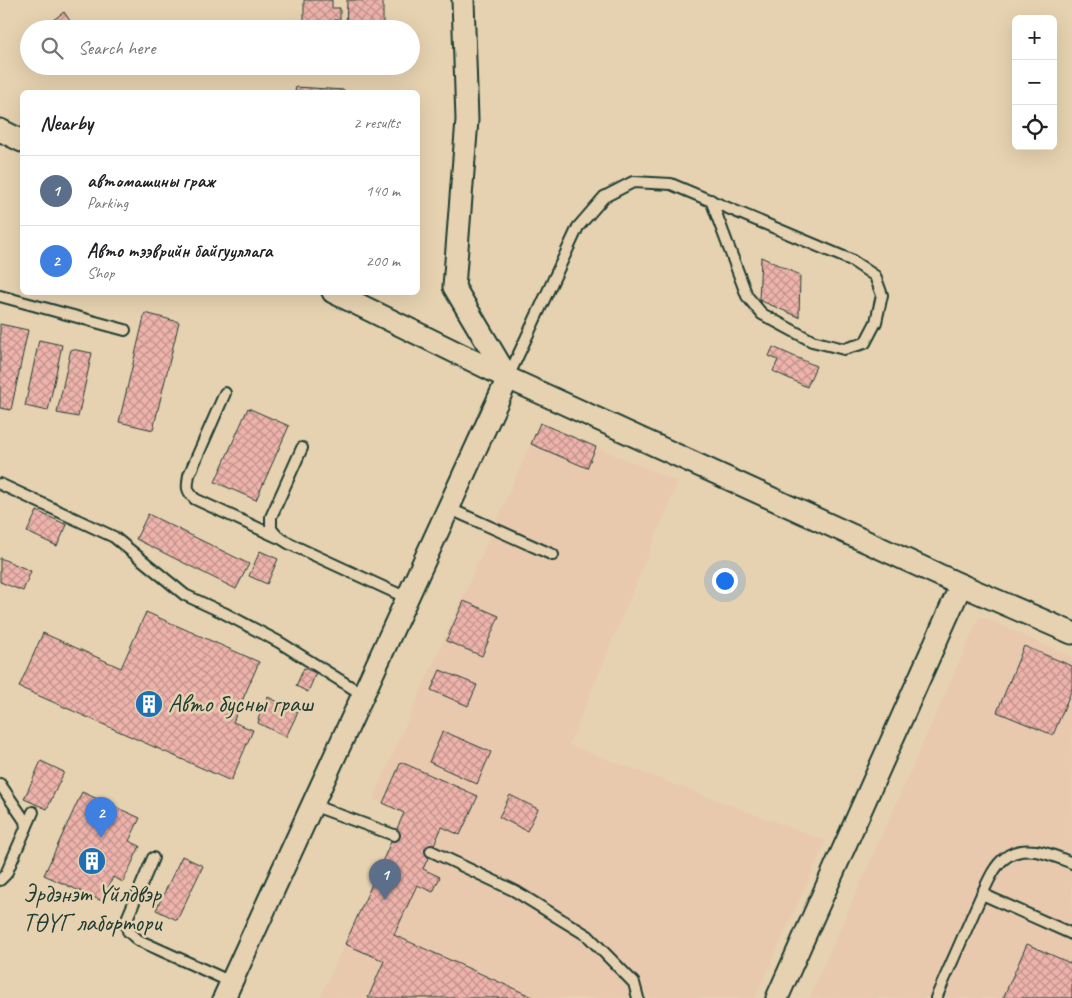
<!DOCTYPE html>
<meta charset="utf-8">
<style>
body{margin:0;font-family:Caveat,sans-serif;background:#f6f6f6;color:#202124}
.controls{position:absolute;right:15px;top:15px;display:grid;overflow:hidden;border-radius:8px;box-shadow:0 5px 20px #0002}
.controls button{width:45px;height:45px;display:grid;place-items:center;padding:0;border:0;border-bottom:1px solid #e0e0e0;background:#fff;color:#202124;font:25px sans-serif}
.you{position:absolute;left:724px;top:580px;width:18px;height:18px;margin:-12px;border:4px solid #fff;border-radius:50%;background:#1a73e8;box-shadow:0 0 0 8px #1a73e833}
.badge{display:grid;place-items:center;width:32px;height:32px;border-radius:50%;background:#1f6fb2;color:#fff;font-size:16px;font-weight:700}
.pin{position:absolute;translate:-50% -41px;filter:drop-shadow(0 1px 2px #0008)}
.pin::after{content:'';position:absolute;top:26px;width:18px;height:15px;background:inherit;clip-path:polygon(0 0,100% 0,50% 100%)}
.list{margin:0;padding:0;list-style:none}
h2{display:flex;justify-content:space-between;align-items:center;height:65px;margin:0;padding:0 20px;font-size:21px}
h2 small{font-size:16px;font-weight:400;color:#757577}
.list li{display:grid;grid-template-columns:32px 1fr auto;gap:15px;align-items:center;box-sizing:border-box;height:70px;padding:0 20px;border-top:1px solid #e0e0e0}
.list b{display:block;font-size:19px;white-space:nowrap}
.list p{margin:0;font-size:16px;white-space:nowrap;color:#757577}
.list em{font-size:16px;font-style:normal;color:#757577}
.icon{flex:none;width:28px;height:28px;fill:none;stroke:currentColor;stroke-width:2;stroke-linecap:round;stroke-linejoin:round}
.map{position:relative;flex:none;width:1072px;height:998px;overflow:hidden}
.search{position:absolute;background:#fff;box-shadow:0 5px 20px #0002;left:20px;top:20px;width:400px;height:55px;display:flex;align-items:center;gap:12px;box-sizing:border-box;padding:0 18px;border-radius:28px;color:#757577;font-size:19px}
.panel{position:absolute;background:#fff;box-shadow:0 5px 20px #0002;left:20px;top:90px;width:400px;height:205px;border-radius:8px}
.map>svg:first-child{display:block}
.built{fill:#e8c9ae}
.building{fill:url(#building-cross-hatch);stroke:#1f3d34}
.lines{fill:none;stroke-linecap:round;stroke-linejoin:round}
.service-casing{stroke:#1f3d34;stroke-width:14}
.minor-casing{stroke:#1f3d34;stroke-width:25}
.service{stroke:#e6d2b0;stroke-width:10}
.minor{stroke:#e6d2b0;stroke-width:21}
.labels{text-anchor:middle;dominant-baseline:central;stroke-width:5;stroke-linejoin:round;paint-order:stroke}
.poi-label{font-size:25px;fill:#1f3d34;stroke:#e6d2b0;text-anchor:start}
</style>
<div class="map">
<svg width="1072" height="998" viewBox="0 0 1072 998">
<defs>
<pattern id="building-cross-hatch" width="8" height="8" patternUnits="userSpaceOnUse" patternTransform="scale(1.25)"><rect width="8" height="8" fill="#eeb3ab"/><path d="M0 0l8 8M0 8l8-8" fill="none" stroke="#c0938c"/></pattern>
</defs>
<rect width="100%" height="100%" fill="#e6d2b0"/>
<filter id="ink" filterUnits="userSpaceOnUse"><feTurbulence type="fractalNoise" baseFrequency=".02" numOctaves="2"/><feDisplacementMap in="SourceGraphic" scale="10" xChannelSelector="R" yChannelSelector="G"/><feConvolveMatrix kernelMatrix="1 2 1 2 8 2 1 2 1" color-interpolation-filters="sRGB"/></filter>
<g filter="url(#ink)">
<!-- built -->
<g class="built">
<path d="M 540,423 L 678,482 L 569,745 L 826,841 L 755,998 L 320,998 L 404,813 L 373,799 Z"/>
<path d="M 980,616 L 1072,657 L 1072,998 L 809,998 Z"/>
</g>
<!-- building -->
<g class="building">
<path d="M 304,0 L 332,0 L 332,8 L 340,8 L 340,20 L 334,20 L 334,24 L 304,24 Z"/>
<path d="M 347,0 L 383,1 L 383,29 L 346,29 Z"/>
<path d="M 64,12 L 75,28 L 41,29 Z"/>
<path d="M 296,87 L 344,90 L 344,92 L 295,92 Z"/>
<path d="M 761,257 L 800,275 L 799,317 L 759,300 Z"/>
<path d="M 145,313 L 179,322 L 153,430 L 119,422 Z"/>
<path d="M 0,324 L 28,330 L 11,410 L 0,408 Z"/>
<path d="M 39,340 L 62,345 L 48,411 L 25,406 Z"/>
<path d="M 773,347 L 816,366 L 807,387 L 773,371 L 778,360 L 769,356 Z"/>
<path d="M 71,349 L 92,353 L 78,417 L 57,413 Z"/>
<path d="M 248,408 L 289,426 L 256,500 L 215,482 Z"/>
<path d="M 540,423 L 596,447 L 587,468 L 531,444 Z"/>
<path d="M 37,511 L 67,525 L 57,546 L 27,532 Z"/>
<path d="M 148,514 L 249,564 L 236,589 L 136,539 Z"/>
<path d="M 260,551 L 278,559 L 267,584 L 249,576 Z"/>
<path d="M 0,558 L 31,571 L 23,591 L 0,582 Z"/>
<path d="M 464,601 L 499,616 L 482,656 L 446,641 Z"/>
<path d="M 146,612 L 259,662 L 233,722 L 253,730 L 231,781 L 19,687 L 43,633 L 121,668 Z"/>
<path d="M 1024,646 L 1072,666 L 1072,689 L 1053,735 L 997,712 Z"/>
<path d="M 304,668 L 316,673 L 308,692 L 296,686 Z"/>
<path d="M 440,670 L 477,685 L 468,706 L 431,690 Z"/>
<path d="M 268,697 L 298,712 L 286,737 L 258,723 L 259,720 L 258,719 Z"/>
<path d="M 443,731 L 491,752 L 477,784 L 429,762 Z"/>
<path d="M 41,761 L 64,772 L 47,809 L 24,799 Z"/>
<path d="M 401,762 L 478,796 L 460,835 L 442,827 L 423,869 L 440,877 L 433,892 L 417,885 L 394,935 L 535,998 L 368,998 L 384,961 L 345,944 L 404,813 L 383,803 Z"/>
<path d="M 82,792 L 140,818 L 129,841 L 140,846 L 123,882 L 113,877 L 102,901 L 44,875 Z"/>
<path d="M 510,795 L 538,809 L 527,831 L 499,817 Z"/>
<path d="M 182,856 L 203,866 L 177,920 L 156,910 Z"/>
<path d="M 1027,944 L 1072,964 L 1072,998 L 1003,998 Z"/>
</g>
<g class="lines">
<defs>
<g id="service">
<path d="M 0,296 L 125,330"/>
<path d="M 508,377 L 578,227 L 604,197 L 633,182 L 671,184 L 851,260 L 875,276 L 882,295 L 876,322 L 865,343 L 844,349 L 812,341 L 762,314 L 747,296 L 711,200"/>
<path d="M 225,393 L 189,475 C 187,487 186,490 195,499 L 277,537"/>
<path d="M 302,448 L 271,517 L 271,529 L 277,536 L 290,544 L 407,598"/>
<path d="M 0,484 L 114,537 L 185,595 L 224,613 L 279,642 L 362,694"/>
<path d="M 448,508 L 553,555"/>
<path d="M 0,784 L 25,821 L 26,828 L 6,874 L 0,880"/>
<path d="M 312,805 L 394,835"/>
<path d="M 26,828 L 33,812"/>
<path d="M 431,851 L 515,891 L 588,936 L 634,983 L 638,998"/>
<path d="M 153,858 L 126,921 L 128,931 L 138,940 L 231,982"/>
<path d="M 982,894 C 988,882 994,866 1005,858 C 1025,842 1052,855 1072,863"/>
<path d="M 936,998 L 982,894 L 1072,934"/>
</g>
<g id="minor">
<path d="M 463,0 L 467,120 L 454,287 L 508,378"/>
<path d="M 0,130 L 22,141"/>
<path d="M 333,292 L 508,378 L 961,585 L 1072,633"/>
<path d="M 224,998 L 508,378"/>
<path d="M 777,998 L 961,585"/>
</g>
</defs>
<!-- service casing -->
<use href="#service" class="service-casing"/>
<!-- minor casing -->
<use href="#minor" class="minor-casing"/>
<!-- service -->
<use href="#service" class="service"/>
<!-- minor -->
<use href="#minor" class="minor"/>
</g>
</g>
<!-- icons -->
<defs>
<symbol id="building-disc" viewBox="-11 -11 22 22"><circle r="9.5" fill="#1f6fb2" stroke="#e6d2b0"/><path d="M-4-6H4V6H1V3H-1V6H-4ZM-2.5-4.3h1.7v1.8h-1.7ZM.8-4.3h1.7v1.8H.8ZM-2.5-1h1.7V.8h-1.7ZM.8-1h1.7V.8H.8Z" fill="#fff"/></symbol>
</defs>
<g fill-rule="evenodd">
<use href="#building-disc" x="133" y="688" width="32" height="32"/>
<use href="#building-disc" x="76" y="845" width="32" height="32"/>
</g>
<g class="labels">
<!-- poi labels -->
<g class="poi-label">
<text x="168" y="704">Авто бусны граш</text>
<text x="92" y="894" text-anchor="middle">Эрдэнэт Үйлдвэр<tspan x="92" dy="29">ТӨҮГ лабортори</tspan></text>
</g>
</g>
</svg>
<div class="controls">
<button>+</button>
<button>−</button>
<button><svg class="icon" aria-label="locate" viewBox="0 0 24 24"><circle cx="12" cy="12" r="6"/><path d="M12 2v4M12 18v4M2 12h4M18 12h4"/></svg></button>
</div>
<div class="you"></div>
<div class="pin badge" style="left:385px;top:900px;background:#5c6f8a">1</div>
<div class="pin badge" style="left:101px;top:838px;background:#3f7fe0">2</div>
<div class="search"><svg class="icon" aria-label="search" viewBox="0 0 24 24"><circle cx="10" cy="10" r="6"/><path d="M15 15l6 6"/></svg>Search here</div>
<section class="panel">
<h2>Nearby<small>2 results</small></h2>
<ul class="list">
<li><span class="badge" style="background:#5c6f8a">1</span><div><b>автомашины граж</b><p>Parking</p></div><em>140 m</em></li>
<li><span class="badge" style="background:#3f7fe0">2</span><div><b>Авто тээврийн байгууллага</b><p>Shop</p></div><em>200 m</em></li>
</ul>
</section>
</div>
